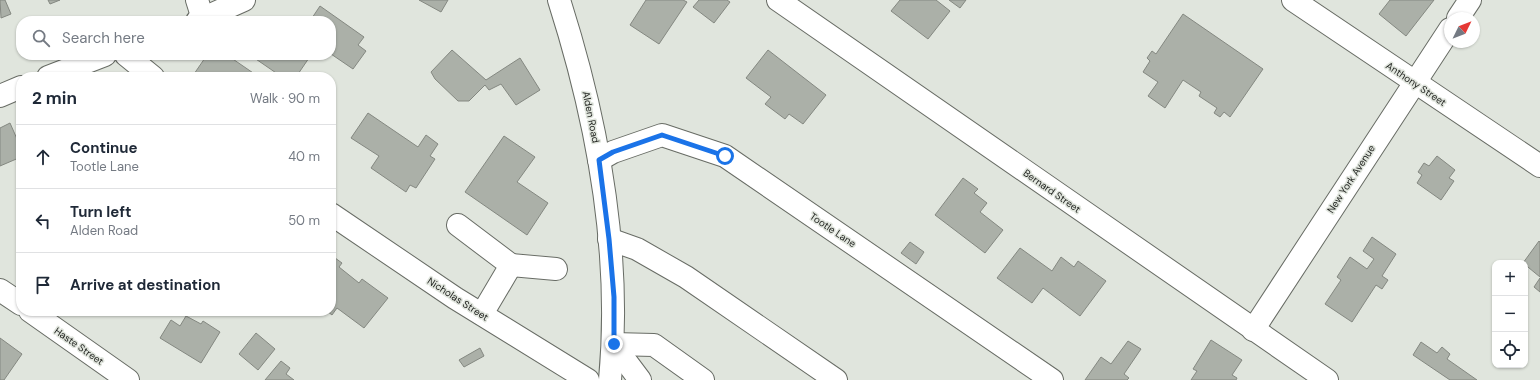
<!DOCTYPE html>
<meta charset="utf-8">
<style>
body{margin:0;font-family:"DM Sans",sans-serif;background:#f6f6f7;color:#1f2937}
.controls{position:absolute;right:12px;bottom:12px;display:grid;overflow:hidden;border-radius:8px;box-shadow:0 1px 3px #0004}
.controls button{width:36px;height:36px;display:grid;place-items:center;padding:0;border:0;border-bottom:1px solid #e0e1e3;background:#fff;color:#1f2937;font:20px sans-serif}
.compass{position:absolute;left:1444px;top:12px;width:36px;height:36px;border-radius:50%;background:#fff;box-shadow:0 1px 3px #0004;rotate:47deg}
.stop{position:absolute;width:12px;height:12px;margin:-9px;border:3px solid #1a73e8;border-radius:50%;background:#fff}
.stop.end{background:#1a73e8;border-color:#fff;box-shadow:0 1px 4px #0008}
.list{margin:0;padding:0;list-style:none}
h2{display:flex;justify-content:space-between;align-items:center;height:52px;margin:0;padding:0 16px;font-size:17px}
h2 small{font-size:13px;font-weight:400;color:#747a83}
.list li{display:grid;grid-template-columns:26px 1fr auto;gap:12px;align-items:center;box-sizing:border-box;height:64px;padding:0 16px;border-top:1px solid #e0e1e3}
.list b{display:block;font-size:15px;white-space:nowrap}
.list p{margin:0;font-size:13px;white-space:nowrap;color:#747a83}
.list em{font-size:13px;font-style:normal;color:#747a83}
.icon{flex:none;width:22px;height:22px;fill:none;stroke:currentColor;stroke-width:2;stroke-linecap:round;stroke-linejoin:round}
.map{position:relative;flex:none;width:1540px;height:380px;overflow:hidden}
.search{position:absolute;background:#fff;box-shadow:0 1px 3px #0004;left:16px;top:16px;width:320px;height:44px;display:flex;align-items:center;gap:10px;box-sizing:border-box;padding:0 14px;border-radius:16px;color:#747a83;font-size:15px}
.panel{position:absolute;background:#fff;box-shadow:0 1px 3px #0004;left:16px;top:72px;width:320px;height:244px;border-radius:16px}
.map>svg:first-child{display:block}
.building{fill:#abb0a8;stroke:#848881}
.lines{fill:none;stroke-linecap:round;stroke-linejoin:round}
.minor-casing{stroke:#686c65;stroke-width:24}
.major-casing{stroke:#686c65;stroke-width:24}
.minor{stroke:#fff;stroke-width:22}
.major{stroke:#fff;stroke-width:22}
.route{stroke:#1a73e8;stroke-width:5}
.labels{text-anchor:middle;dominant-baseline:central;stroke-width:3;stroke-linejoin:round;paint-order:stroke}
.street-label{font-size:10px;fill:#1c1e1b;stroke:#e0e5dd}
</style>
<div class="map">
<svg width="1540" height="380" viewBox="0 0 1540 380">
<rect width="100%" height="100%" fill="#e0e5dd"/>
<!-- building -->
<g class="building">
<path d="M 0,0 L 5,0 L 11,14 L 1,18 Z"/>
<path d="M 48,0 L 60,0 L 50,4 Z"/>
<path d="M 419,0 L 448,0 L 441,12 Z"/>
<path d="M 646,0 L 683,0 L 687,2 L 659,44 L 630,25 Z"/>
<path d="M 699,0 L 727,0 L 730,2 L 714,23 L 693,7 Z"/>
<path d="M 900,0 L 936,0 L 950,11 L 928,39 L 891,11 Z"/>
<path d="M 949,0 L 966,0 L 960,8 Z"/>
<path d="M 1390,0 L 1434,0 L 1406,36 L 1379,14 Z"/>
<path d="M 320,6 L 364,37 L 358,45 L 366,51 L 353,69 L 331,54 L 331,21 L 310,21 Z"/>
<path d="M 1183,14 L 1263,69 L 1230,117 L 1224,112 L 1220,117 L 1214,113 L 1217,108 L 1199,96 L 1201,92 L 1183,80 L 1165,108 L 1148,96 L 1158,82 L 1143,72 L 1150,61 L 1147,58 L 1152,51 L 1156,54 Z"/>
<path d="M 452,50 L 486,80 L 520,58 L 540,90 L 516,105 L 501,84 L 489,90 L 485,85 L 469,101 L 458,101 L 435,79 L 431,72 Z"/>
<path d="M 768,50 L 826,95 L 803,124 L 789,114 L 785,119 L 765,104 L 771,97 L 746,78 Z"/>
<path d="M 207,55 L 227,55 L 259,77 L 199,77 L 194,74 Z"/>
<path d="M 250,55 L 311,55 L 296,77 L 282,77 Z"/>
<path d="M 368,113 L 418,147 L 426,135 L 438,144 L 430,156 L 435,159 L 416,188 L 410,185 L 406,192 L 371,168 L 379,156 L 351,138 Z"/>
<path d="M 10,123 L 21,148 L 21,157 L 0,166 L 0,128 Z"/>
<path d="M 504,136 L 535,157 L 517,182 L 548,203 L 527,235 L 465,192 Z"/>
<path d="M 1437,156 L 1455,170 L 1449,178 L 1454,181 L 1441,200 L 1417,183 L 1422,175 L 1418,172 L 1424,163 L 1429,166 Z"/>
<path d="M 963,178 L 978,189 L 974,193 L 987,203 L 980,212 L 1003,230 L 985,253 L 935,215 Z"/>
<path d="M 1372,237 L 1396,254 L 1382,276 L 1388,280 L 1382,289 L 1376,285 L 1352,322 L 1325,304 L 1341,280 L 1337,277 L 1350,257 L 1367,269 L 1374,259 L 1363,251 Z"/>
<path d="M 1539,241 L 1540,242 L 1540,277 L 1523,263 Z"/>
<path d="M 910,242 L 924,252 L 916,264 L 901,253 Z"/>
<path d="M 1020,248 L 1052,271 L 1061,257 L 1074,267 L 1078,261 L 1106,281 L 1080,316 L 1043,288 L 1032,303 L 997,278 Z"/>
<path d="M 331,255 L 342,263 L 339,267 L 359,283 L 362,279 L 388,298 L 364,328 L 337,308 L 332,315 L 327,311 L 331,311 Z"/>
<path d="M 1540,278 L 1540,292 L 1534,287 Z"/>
<path d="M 186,316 L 201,324 L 203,321 L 220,332 L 201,363 L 160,338 L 171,320 L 180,326 Z"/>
<path d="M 256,333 L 275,349 L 258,370 L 239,354 Z"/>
<path d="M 0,338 L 22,354 L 4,380 L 0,380 Z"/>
<path d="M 1211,340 L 1242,360 L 1232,375 L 1237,378 L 1236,380 L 1191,380 L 1197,371 L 1193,369 Z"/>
<path d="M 1128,341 L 1141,349 L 1124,374 L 1129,378 L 1127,380 L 1085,380 L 1101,357 L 1111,364 Z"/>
<path d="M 1421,342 L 1437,353 L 1442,347 L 1450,354 L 1447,359 L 1477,380 L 1450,380 L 1413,355 Z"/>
<path d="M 480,348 L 484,356 L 464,367 L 459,360 Z"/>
<path d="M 281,361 L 290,368 L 286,374 L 294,380 L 265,380 Z"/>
</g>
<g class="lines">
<defs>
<g id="minor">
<path d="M 197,0 L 203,19"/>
<path d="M 778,0 L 1327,380"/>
<path d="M 1293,0 L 1540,166"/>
<path d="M 1458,18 L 1470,0"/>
<path d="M 126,55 L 153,77"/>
<path d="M 599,160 L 613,152 L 662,135 L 725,156 L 1052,380"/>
<path d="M 331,214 L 455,298 L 588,380"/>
<path d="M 458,225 L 511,265 L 482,314"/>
<path d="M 609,239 L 637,249 L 686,277 L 836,380"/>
<path d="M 511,265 L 556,269"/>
<path d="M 0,290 L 21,304"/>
<path d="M 30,311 L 128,380"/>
<path d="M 1253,330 L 1450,29"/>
<path d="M 613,344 L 654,345 L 703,380"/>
<path d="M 613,344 L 640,380"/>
</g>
<g id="major">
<path d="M 559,0 C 598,122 622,252 610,380"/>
<path d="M 197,21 L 244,0"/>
<path d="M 48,77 L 105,55"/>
<path d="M 0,96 L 21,87"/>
</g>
</defs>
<!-- minor casing -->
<use href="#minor" class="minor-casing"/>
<!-- major casing -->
<use href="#major" class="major-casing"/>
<!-- minor -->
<use href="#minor" class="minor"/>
<!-- major -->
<use href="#major" class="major"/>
</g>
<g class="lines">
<!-- route -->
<path class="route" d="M 614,344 L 614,297 L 609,239 L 599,160 L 613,152 L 662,135 L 725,156"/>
</g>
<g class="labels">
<!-- street labels -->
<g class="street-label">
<text transform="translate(1416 84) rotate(34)">Anthony Street</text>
<text transform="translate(591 117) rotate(79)">Alden Road</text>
<text transform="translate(1351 179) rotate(-57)">New York Avenue</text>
<text transform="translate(1052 191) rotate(35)">Bernard Street</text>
<text transform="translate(833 230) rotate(34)">Tootle Lane</text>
<text transform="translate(458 299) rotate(33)">Nicholas Street</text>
<text transform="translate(79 346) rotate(35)">Haste Street</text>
</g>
</g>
</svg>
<div class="controls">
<button>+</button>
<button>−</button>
<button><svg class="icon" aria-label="locate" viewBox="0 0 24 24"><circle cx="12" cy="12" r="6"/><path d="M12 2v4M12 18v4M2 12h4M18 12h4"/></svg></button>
</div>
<svg class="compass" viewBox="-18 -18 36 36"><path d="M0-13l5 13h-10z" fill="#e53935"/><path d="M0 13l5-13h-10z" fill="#747a83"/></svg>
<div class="stop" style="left:725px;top:156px"></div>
<div class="stop end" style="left:614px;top:344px"></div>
<div class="search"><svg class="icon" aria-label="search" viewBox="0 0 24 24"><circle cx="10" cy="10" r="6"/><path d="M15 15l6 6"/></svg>Search here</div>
<section class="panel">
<h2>2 min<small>Walk · 90 m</small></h2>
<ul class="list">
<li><svg class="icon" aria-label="ahead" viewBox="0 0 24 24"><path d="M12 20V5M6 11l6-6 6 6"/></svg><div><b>Continue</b><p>Tootle Lane</p></div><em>40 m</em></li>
<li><svg class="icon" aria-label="left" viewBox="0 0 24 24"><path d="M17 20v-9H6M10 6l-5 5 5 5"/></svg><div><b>Turn left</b><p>Alden Road</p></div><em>50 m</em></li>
<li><svg class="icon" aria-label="arrive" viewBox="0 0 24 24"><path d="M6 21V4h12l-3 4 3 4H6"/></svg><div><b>Arrive at destination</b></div></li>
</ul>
</section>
</div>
